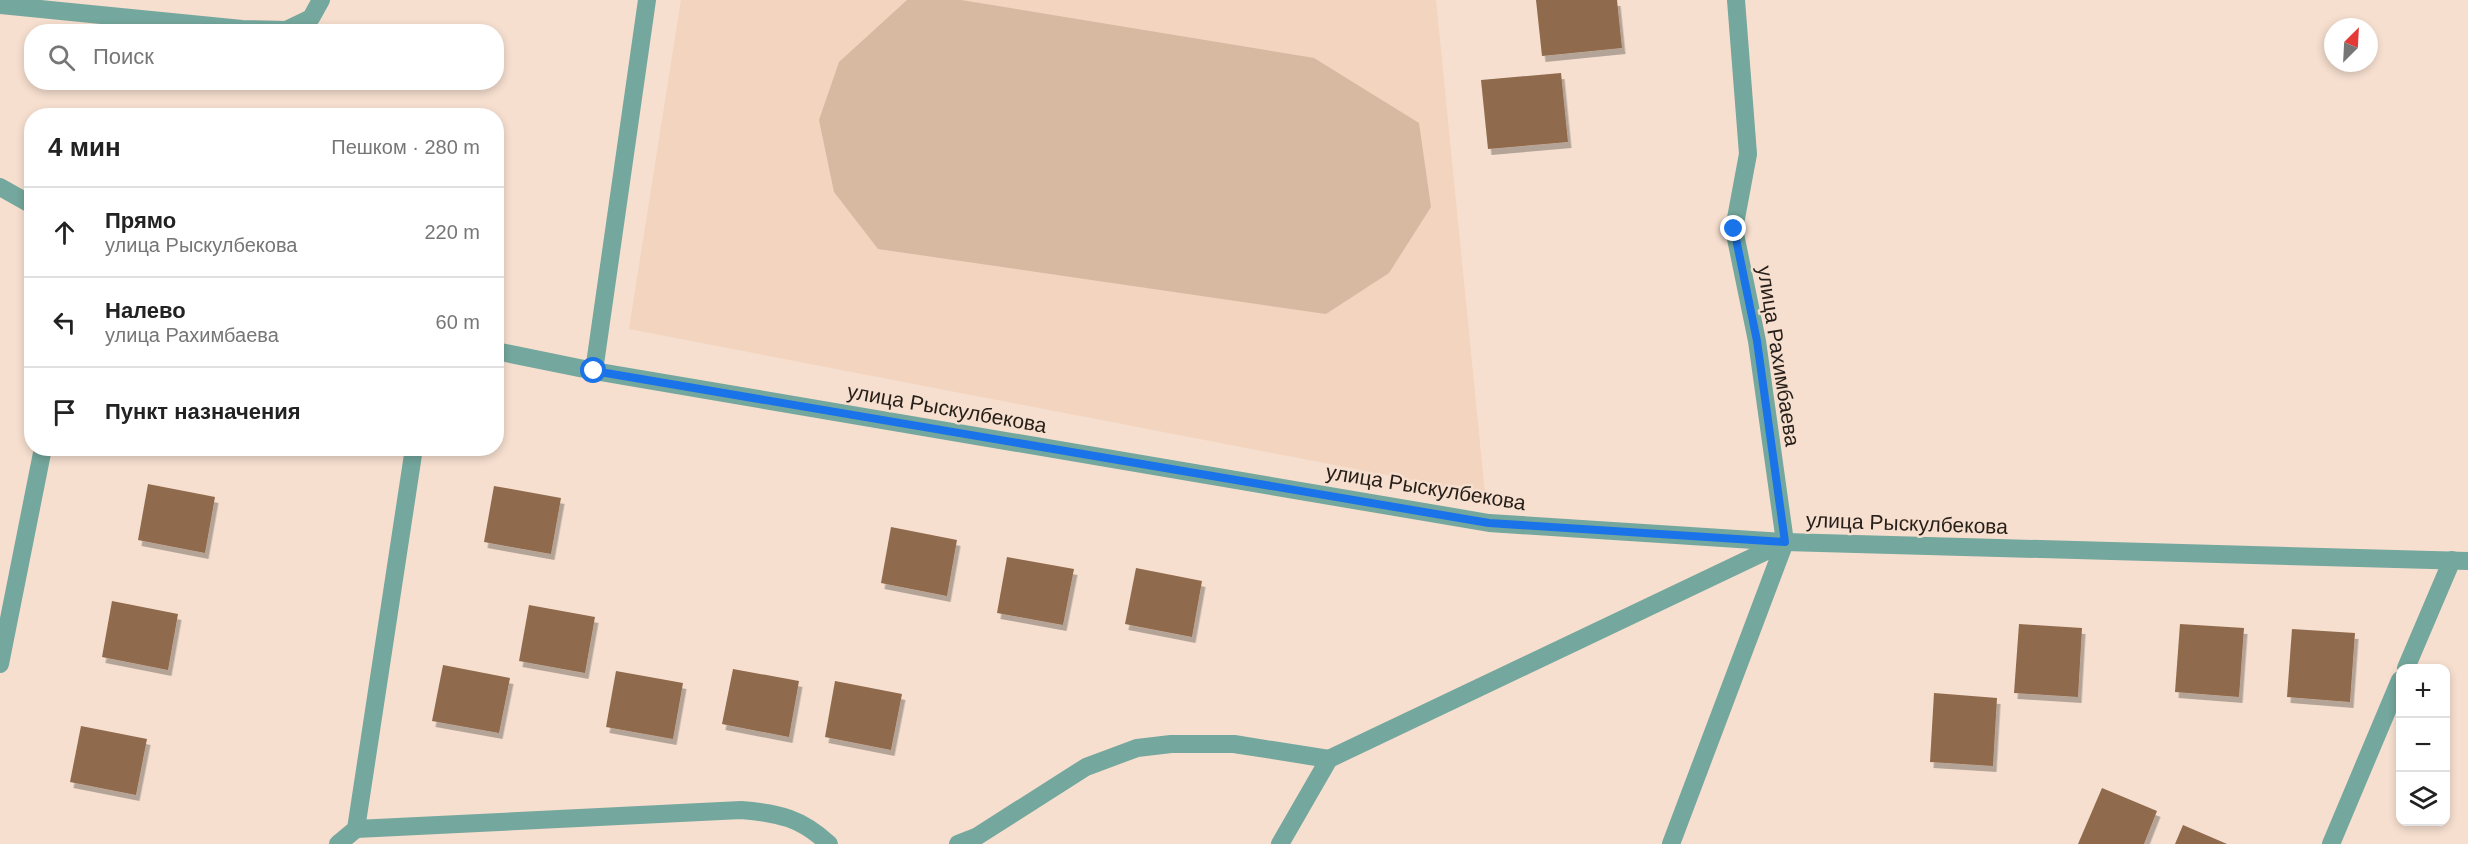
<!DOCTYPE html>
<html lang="ru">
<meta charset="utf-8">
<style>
body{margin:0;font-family:Arial,sans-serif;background:#f2f2f2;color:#222}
.controls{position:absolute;right:18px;bottom:18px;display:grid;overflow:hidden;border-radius:12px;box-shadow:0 3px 9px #0003}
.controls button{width:54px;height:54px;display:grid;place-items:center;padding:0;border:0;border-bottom:2px solid #e0e0e0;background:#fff;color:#222;font:30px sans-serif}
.compass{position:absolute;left:2324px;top:18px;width:54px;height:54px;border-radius:50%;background:#fff;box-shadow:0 3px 9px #0003;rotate:24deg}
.stop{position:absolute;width:18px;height:18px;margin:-14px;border:4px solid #1a73e8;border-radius:50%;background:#fff}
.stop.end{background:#1a73e8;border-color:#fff;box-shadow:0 2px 6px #0008}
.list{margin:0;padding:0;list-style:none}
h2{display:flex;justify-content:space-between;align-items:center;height:78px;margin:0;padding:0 24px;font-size:26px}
h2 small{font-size:20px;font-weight:400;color:#767676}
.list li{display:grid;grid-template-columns:39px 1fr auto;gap:18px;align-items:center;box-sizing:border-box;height:90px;padding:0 24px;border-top:2px solid #e0e0e0}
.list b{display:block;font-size:22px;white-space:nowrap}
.list p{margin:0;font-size:20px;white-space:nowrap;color:#767676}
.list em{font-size:20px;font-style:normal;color:#767676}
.icon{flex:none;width:33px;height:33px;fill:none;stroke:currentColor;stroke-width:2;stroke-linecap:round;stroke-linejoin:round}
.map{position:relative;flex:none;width:2468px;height:844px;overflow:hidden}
.search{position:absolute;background:#fff;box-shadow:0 3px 9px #0003;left:24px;top:24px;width:480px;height:66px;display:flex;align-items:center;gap:15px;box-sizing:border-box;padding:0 21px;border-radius:24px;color:#767676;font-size:22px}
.panel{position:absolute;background:#fff;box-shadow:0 3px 9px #0003;left:24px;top:108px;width:480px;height:348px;border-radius:24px}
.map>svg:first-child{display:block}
.built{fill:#f2d4bf}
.green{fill:#d7b8a1}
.building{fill:#906a4d;filter:url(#shadow)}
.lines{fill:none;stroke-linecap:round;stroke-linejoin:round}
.minor{stroke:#74a79d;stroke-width:18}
.route{stroke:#1a73e8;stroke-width:8}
.labels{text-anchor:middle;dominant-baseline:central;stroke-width:5;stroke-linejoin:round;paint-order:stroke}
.street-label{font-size:21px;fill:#261e18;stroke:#f6dfcf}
</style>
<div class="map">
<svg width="2468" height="844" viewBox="0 0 2468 844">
<defs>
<filter id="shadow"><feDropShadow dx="3.5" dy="6" stdDeviation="0" flood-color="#0004"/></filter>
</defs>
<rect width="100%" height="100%" fill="#f6dfcf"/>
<!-- built -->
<path class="built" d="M 681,0 L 1436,0 L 1485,494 L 629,329 Z"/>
<!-- green -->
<path class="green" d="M 907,0 L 961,0 L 1314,58 L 1419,123 L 1431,207 L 1389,273 L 1326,314 L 878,249 L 834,192 L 819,120 L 839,62 Z"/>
<!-- building -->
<g class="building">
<path d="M 1536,0 L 1617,0 L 1622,48 L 1542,56 Z"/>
<path d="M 1561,73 L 1568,142 L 1488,149 L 1481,80 Z"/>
<path d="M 148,484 L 215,497 L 205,553 L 138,540 Z"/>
<path d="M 494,486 L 561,498 L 551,554 L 484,542 Z"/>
<path d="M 891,527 L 957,540 L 947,596 L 881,583 Z"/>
<path d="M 1007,557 L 1074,569 L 1063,625 L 997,613 Z"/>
<path d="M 1136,568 L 1202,581 L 1192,637 L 1125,624 Z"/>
<path d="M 112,601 L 178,614 L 168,670 L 102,657 Z"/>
<path d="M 529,605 L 595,617 L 585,673 L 519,661 Z"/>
<path d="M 2019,624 L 2082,628 L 2078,697 L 2014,693 Z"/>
<path d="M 2180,624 L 2244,628 L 2239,697 L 2175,692 Z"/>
<path d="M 2292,629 L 2355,633 L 2350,702 L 2287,697 Z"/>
<path d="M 443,665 L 510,678 L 499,733 L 432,721 Z"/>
<path d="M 733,669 L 799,681 L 789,737 L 722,724 Z"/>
<path d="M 616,671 L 683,683 L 673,739 L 606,727 Z"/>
<path d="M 835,681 L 902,694 L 891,750 L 825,737 Z"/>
<path d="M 1934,693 L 1997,698 L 1993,766 L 1930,762 Z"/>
<path d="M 81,726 L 147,739 L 136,795 L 70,782 Z"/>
<path d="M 2102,788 L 2157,811 L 2144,844 L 2078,844 Z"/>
<path d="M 2183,825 L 2227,844 L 2175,844 Z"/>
</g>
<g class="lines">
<!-- minor -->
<g class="minor">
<path d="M 0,5 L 242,29 L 286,30 L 311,18 L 321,0"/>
<path d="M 0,187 L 32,205"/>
<path d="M 496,351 L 594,371 L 1489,523 L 1785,542 L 2468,561"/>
<path d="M 594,371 L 647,0"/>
<path d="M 0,664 L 43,448"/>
<path d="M 2406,668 L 2452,560"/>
<path d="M 356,829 L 741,810 C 779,813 801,818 829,844"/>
<path d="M 338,844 L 356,829 L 414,448"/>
<path d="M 958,844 L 976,837 L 1086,767 L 1137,748 L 1171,744 L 1234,744 L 1329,759"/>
<path d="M 1280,844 L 1329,759 L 1783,543"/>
<path d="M 1671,844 L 1785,542 L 1757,341 L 1734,229 L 1748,154 L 1736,0"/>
<path d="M 2331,844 L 2400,680"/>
</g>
</g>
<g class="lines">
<!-- route -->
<path class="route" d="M 594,371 L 1489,523 L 1785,542 L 1757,341 L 1734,229"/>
</g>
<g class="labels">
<!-- street labels -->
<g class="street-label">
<text transform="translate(1779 356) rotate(81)">улица Рахимбаева</text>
<text transform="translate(947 408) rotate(10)">улица Рыскулбекова</text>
<text transform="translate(1426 487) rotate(9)">улица Рыскулбекова</text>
<text transform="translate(1907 523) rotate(2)">улица Рыскулбекова</text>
</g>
</g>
</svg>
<div class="controls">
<button>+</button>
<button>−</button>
<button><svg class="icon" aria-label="layers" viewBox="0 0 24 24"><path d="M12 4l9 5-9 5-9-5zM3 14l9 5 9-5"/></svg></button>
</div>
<svg class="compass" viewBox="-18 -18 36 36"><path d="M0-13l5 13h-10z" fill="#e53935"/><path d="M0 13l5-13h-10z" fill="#767676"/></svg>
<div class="stop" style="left:594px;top:371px"></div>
<div class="stop end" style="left:1734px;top:229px"></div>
<div class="search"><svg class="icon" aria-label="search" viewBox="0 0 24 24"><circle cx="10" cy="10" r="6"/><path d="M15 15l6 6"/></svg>Поиск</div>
<section class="panel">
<h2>4 мин<small>Пешком · 280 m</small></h2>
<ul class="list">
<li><svg class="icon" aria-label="ahead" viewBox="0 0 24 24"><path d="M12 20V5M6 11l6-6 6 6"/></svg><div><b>Прямо</b><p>улица Рыскулбекова</p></div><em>220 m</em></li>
<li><svg class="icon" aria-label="left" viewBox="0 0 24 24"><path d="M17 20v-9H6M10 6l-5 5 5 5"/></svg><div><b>Налево</b><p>улица Рахимбаева</p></div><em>60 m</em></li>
<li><svg class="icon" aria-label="arrive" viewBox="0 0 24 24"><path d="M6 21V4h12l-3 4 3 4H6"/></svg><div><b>Пункт назначения</b></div></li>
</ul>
</section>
</div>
